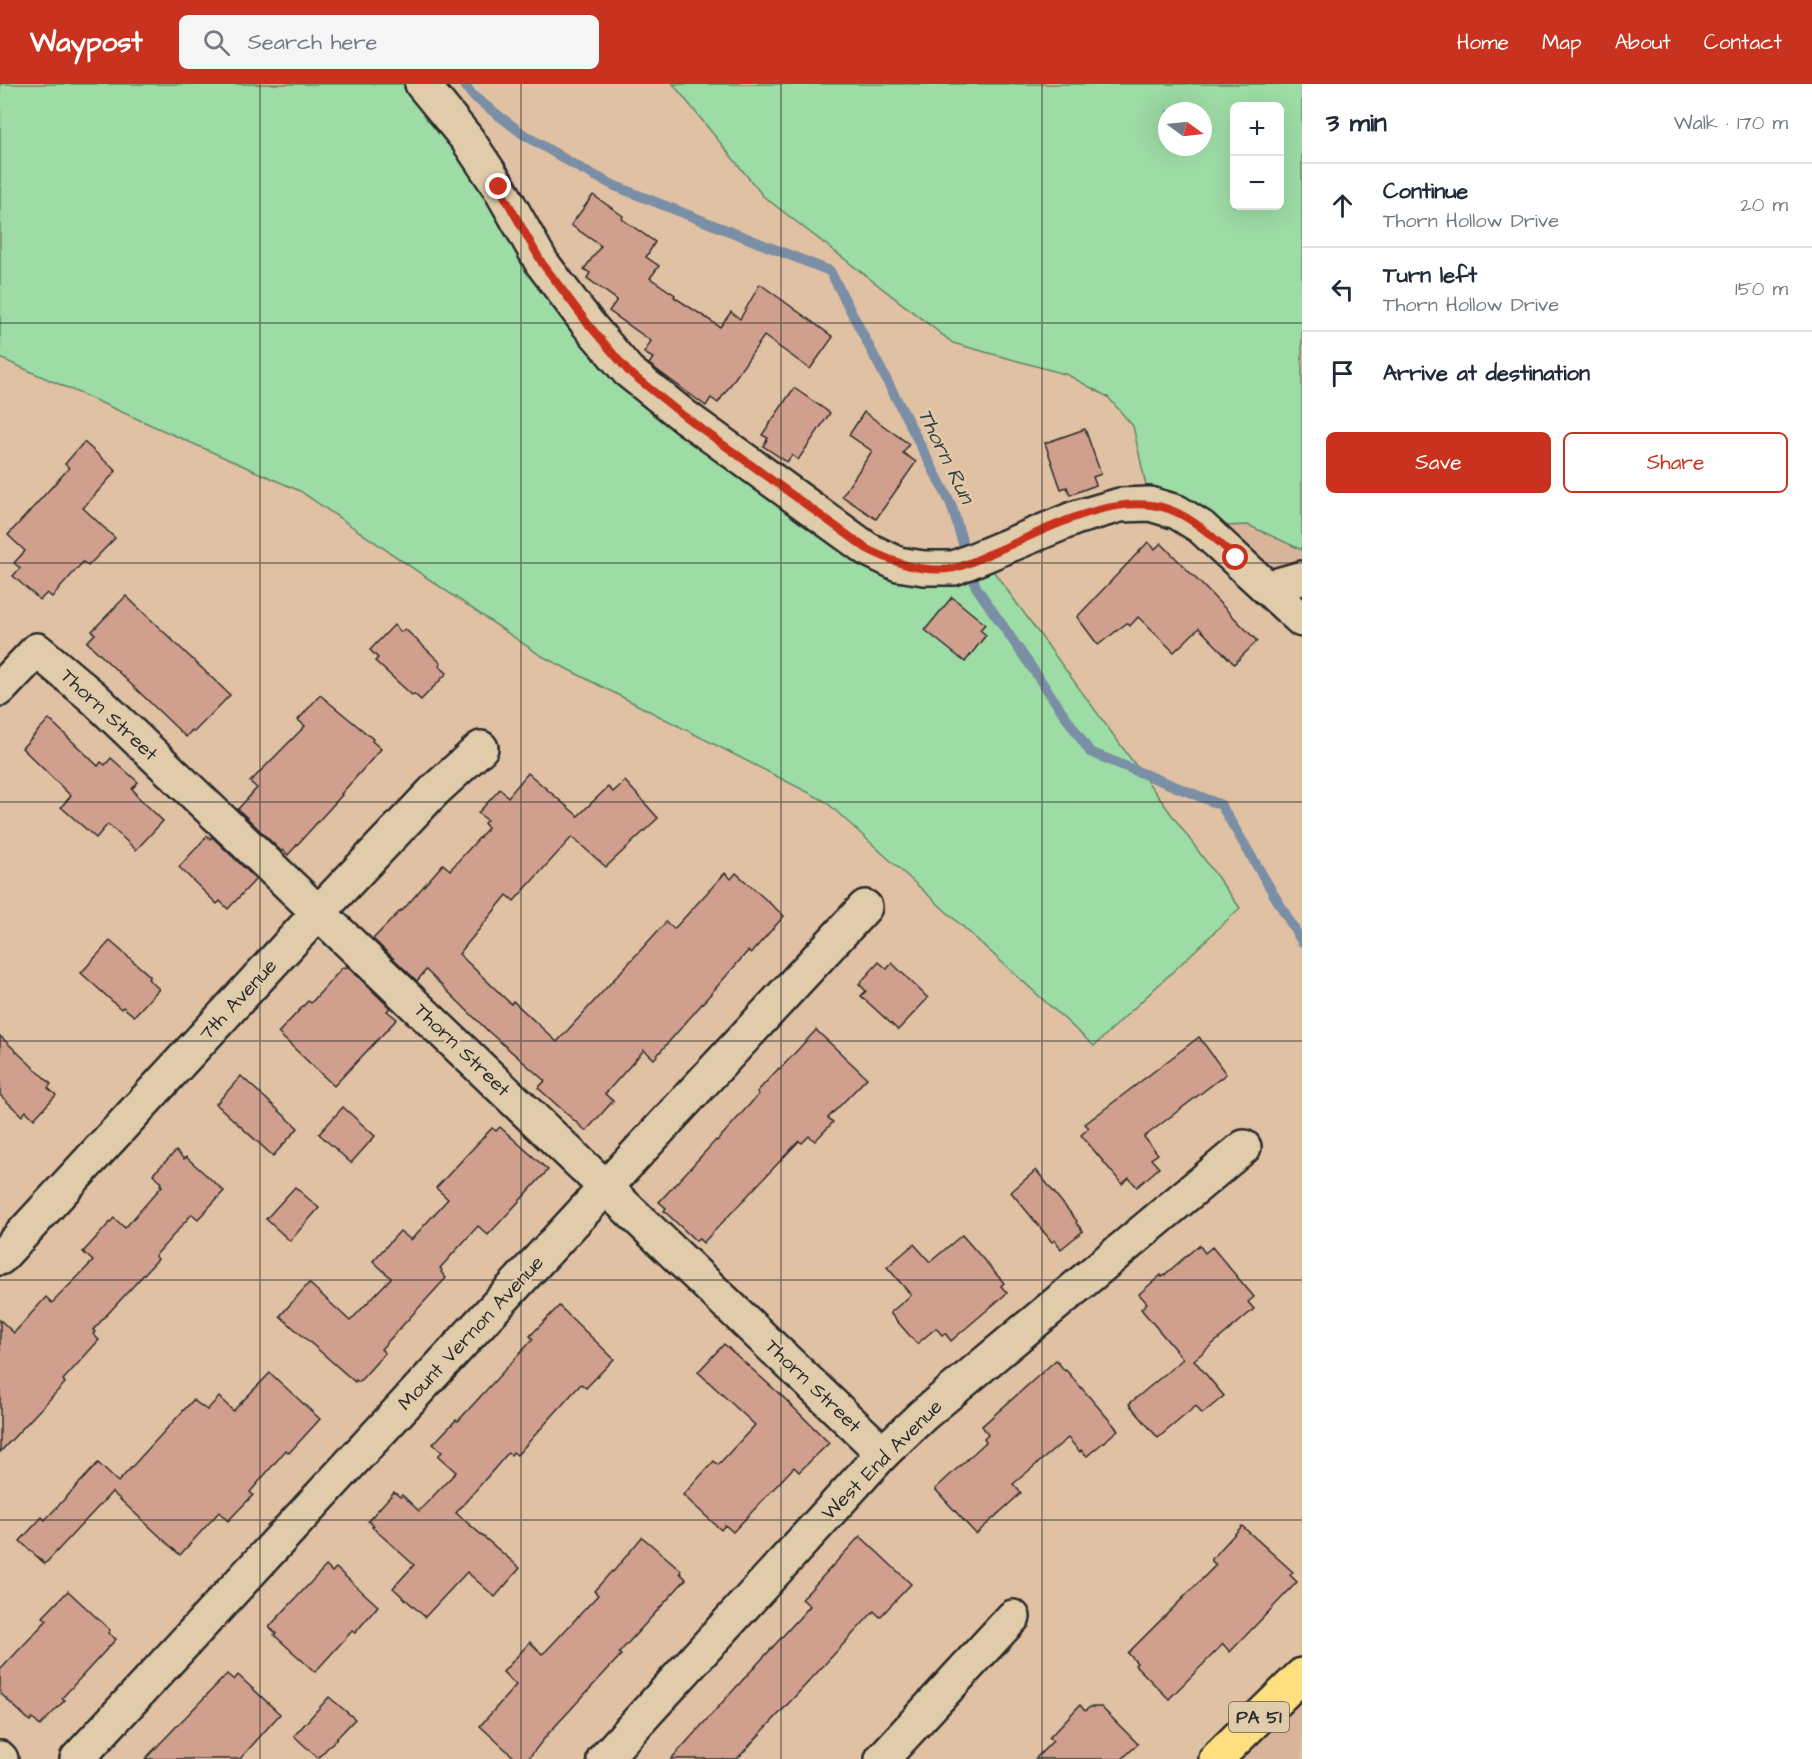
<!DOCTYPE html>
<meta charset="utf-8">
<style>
body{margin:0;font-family:"Architects Daughter",sans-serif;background:#f6f6f7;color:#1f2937}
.controls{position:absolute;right:18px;top:18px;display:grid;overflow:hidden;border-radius:9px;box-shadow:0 6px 24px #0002}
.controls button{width:54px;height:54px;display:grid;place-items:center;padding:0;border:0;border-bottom:2px solid #e0e1e3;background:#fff;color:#1f2937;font:30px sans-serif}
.compass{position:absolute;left:1158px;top:18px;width:54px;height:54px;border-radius:50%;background:#fff;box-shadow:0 6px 24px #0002;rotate:105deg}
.stop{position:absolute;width:18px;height:18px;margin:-14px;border:4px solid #c8321e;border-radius:50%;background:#fff}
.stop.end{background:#c8321e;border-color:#fff;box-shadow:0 2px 6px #0008}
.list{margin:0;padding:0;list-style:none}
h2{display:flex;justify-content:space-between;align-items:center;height:78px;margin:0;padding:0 24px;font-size:26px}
h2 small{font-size:20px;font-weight:400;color:#747a83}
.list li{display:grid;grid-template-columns:39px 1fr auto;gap:18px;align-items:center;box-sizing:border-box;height:84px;padding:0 24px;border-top:2px solid #e0e1e3}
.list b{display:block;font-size:22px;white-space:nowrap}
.list p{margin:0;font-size:20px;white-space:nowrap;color:#747a83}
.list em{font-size:20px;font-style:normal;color:#747a83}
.actions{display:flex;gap:12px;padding:18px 24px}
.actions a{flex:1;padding:14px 0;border:2px solid #c8321e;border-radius:9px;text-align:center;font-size:21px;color:#c8321e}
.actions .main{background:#c8321e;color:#fff}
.icon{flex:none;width:33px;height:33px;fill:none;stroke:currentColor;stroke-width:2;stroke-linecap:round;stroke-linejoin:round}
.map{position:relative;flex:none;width:1302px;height:1675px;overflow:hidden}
header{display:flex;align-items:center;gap:36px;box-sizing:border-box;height:84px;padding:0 30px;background:#c8321e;color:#fff}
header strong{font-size:28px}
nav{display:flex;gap:33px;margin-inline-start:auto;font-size:21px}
.search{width:420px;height:54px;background:#f6f6f7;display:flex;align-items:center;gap:15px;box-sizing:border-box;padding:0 21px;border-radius:9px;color:#747a83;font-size:22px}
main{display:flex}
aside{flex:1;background:#fff}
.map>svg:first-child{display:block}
.built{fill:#d8b49b}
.green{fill:#9ddca5;stroke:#648468;stroke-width:1.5;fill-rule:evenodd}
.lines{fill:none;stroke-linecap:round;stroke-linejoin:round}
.stream{stroke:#7a8fa5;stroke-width:10}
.building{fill:#d19f8d;stroke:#2b2b2b;stroke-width:1.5}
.minor-casing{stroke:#2b2b2b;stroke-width:38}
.major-casing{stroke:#2b2b2b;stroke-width:38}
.minor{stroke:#e0cbaa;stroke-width:33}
.major{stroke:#ffdf80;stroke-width:33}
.route{stroke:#c8321e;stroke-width:8}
.grid{fill:none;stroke:#2b2b2b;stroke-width:1.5;stroke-opacity:0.55}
.labels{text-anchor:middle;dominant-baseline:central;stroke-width:5;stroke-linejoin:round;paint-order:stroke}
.shield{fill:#e0cbaa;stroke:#615b51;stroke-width:1.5}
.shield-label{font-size:18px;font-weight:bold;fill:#2b2b2b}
.street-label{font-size:20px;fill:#2b2b2b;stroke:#e0cbaa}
.water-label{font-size:21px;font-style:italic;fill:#383c3f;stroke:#e0cbaa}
</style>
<header>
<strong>Waypost</strong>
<div class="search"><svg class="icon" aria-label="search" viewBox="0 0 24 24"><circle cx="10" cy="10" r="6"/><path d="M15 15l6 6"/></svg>Search here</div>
<nav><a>Home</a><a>Map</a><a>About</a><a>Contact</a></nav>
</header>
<main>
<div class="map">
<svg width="1302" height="1675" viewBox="0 0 1302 1675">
<rect width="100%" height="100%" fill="#e0c1a4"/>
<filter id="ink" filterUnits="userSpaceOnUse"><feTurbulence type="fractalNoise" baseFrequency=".0167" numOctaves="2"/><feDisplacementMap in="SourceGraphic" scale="12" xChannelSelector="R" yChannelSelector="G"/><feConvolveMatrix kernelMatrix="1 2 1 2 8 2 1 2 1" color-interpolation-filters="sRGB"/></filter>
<g filter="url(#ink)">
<!-- built -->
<g class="built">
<path d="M 1248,441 L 1302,466 L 1302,536 L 1201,443 Z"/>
<path d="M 1302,1591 L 1302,1675 L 1216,1675 Z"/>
</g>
<!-- green -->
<g class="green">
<path d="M 0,0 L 422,0 L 588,240 L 867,465 L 983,473 L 1240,824 L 1094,962 L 825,717 L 540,571 L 300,407 L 0,274 Z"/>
<path d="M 673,0 L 1302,0 L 1302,466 L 1248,441 L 1201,443 L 1150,420 L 1133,342 L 1108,313 L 1068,291 L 953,259 L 763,112 ZM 1234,22 L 1280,22 L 1280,122 L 1234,122 ZM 1167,27 L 1203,27 L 1203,63 L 1167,63 Z"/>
</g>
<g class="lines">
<!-- stream -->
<path class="stream" d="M 464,0 L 473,12 L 523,50 L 578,83 L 615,102 L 830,187 L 951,420 L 976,503 L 1090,668 L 1221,721 L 1302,858"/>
</g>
<!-- building -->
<g class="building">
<path d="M 593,111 L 623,132 L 622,135 L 655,158 L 646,173 L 659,182 L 650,194 L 675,211 L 674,213 L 720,243 L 731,228 L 740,235 L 760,200 L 833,253 L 810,285 L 764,252 L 718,319 L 711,314 L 706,322 L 649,280 L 653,274 L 644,269 L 651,257 L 609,227 L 617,216 L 587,194 L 590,189 L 584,185 L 601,162 L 571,141 Z"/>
<path d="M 794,304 L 830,329 L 798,376 L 792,371 L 787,378 L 763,362 L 768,354 L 762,351 Z"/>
<path d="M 864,328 L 909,360 L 903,369 L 916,378 L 876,435 L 842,412 L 872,367 L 849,351 Z"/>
<path d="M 1085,345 L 1101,390 L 1093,393 L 1096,401 L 1070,411 L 1067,403 L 1061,405 L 1045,359 Z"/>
<path d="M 84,358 L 116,387 L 83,424 L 115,454 L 88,482 L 83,478 L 52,513 L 47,509 L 40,516 L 13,492 L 20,484 L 14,479 L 25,467 L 8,451 L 69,384 L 65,380 Z"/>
<path d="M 1148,458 L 1155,465 L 1161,459 L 1257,557 L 1234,580 L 1199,544 L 1174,568 L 1138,533 L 1130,542 L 1127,539 L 1098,561 L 1077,533 Z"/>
<path d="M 126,512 L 230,611 L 194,648 L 192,646 L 186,653 L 87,558 L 95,550 L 92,547 Z"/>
<path d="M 952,513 L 985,540 L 980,546 L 986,551 L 965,578 L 925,546 Z"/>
<path d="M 394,541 L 401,548 L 405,545 L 441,579 L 439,582 L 447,589 L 421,616 L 414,610 L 412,611 L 375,577 L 378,574 L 370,566 Z"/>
<path d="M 320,611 L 373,655 L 372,657 L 381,665 L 341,710 L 342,711 L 288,771 L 283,766 L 282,768 L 238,725 L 257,704 L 250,698 L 305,642 L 298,636 Z"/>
<path d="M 49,635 L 98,682 L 101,678 L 105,681 L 111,674 L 138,698 L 132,705 L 136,709 L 135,710 L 163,737 L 136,766 L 108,740 L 96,754 L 61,723 L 71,712 L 22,664 Z"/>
<path d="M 528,689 L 578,732 L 608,703 L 613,708 L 625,697 L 658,734 L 606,783 L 572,753 L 514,817 L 507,811 L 459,870 L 511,920 L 513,917 L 557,958 L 666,838 L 674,845 L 725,789 L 731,795 L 736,789 L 784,832 L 751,869 L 748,867 L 654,975 L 644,966 L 605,1010 L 613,1017 L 586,1047 L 538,1004 L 545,997 L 489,948 L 426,886 L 417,897 L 373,855 L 401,826 L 402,827 L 443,780 L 450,786 L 488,744 L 484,739 L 487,736 L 478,729 L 500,705 L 508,713 Z"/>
<path d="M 207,752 L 210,755 L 212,753 L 256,795 L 228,825 L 220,817 L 217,820 L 179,783 Z"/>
<path d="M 110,857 L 150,892 L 148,895 L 159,905 L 134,932 L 123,923 L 121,925 L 81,889 Z"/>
<path d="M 879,878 L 887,885 L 892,879 L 928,914 L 898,946 L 861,912 L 866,907 L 859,900 Z"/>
<path d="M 347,882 L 390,924 L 387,927 L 397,935 L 334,1002 L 278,949 L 308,917 L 311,919 L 343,883 L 345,885 Z"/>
<path d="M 816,946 L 867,994 L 828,1034 L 833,1038 L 815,1057 L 809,1052 L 802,1059 L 799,1057 L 703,1159 L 699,1155 L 696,1157 L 664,1127 L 666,1124 L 659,1118 L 716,1056 L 717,1057 L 759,1010 L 757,1008 L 779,984 L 780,985 Z"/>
<path d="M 0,952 L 51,1000 L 48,1004 L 56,1011 L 34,1035 L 26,1027 L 22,1032 L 0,1011 Z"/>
<path d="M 1199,953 L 1226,990 L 1144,1053 L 1158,1070 L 1151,1075 L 1159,1084 L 1137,1103 L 1129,1094 L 1122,1100 L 1081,1051 L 1089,1044 L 1085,1040 Z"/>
<path d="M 241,992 L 298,1044 L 273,1072 L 216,1020 Z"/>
<path d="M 343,1023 L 375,1052 L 351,1079 L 319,1050 Z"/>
<path d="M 500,1043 L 548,1086 L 488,1151 L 478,1142 L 440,1184 L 442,1186 L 441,1188 L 446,1194 L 381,1265 L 385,1269 L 359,1298 L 356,1296 L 355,1298 L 280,1232 L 309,1199 L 350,1237 L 391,1194 L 373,1177 L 400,1147 L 411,1156 L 448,1115 L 436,1104 L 492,1044 L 496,1047 Z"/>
<path d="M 176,1067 L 184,1075 L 186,1073 L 224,1107 L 198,1135 L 192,1130 L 155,1172 L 158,1175 L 93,1246 L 95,1248 L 93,1250 L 99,1256 L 63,1296 L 65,1299 L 0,1368 L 0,1236 L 14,1249 L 46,1213 L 52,1219 L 93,1177 L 83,1168 L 114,1134 L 125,1144 L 162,1102 L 160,1101 L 162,1099 L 153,1090 Z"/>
<path d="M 1036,1086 L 1077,1137 L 1076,1139 L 1083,1147 L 1061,1165 L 1055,1156 L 1052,1158 L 1011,1108 Z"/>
<path d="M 295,1103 L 319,1124 L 290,1157 L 266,1135 Z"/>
<path d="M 962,1151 L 1004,1199 L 1001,1202 L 1007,1209 L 951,1257 L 945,1249 L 942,1251 L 936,1244 L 917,1260 L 890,1229 L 911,1211 L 887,1183 L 914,1160 L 930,1178 Z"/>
<path d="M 1199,1161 L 1205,1169 L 1212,1163 L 1254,1213 L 1248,1218 L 1254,1225 L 1194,1276 L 1224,1312 L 1202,1330 L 1196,1322 L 1158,1354 L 1129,1320 L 1183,1275 L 1141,1225 L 1147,1219 L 1139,1210 L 1161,1191 L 1162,1193 Z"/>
<path d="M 559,1222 L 614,1275 L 586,1304 L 581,1300 L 517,1371 L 513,1368 L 511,1371 L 508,1369 L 456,1429 L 520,1484 L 495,1513 L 467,1488 L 425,1533 L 393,1504 L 414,1481 L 372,1443 L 374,1442 L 368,1437 L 394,1408 L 400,1413 L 402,1411 L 419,1427 L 456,1388 L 438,1372 L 442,1368 L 433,1360 L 456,1336 L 458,1337 L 533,1255 L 530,1252 Z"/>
<path d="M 724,1260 L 784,1314 L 829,1359 L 799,1388 L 794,1383 L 733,1448 L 725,1441 L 721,1446 L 683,1411 L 714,1377 L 718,1381 L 755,1341 L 698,1288 Z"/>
<path d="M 1056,1276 L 1065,1287 L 1066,1286 L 1118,1346 L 1087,1372 L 1081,1366 L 1080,1368 L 1068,1354 L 1013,1400 L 1021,1409 L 976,1450 L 935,1405 L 986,1358 L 984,1355 L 988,1351 L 982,1342 Z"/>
<path d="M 270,1289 L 320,1335 L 289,1369 L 286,1366 L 250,1408 L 253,1411 L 228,1437 L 219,1428 L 180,1471 L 112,1408 L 45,1480 L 20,1457 L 42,1433 L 45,1436 L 98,1379 L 118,1398 L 193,1316 L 207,1326 L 219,1313 L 233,1327 Z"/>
<path d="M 1242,1442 L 1293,1488 L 1290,1491 L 1297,1498 L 1230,1568 L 1223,1560 L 1169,1615 L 1135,1581 L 1137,1579 L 1128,1569 L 1216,1481 L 1211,1476 Z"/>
<path d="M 860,1452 L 911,1500 L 880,1533 L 874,1527 L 737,1675 L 671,1675 L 810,1522 L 802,1515 Z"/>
<path d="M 642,1453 L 681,1486 L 680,1489 L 686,1495 L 619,1569 L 621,1571 L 547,1651 L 528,1675 L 516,1675 L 480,1642 L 516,1601 L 503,1588 L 530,1558 L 542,1570 L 546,1567 L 598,1511 L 594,1507 L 612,1487 L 613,1488 Z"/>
<path d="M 326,1482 L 332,1488 L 336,1484 L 378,1522 L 355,1549 L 352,1547 L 315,1588 L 274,1551 L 276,1549 L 269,1543 Z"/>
<path d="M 68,1507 L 110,1546 L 108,1549 L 116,1555 L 62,1614 L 65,1616 L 40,1642 L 32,1634 L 30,1637 L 0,1609 L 0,1586 L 47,1536 L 43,1533 Z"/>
<path d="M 227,1590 L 234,1596 L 238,1591 L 280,1630 L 240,1675 L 145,1675 Z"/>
<path d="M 329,1613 L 355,1635 L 318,1674 L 294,1652 Z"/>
<path d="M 1080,1621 L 1085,1627 L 1090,1623 L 1101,1623 L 1138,1660 L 1122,1675 L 1035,1675 L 1053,1657 L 1049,1654 Z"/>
</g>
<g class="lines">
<defs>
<g id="minor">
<path d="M 422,0 L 467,55 L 499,103 L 542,179 L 588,240 L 628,287 L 684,332 L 867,465 L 898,480 L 924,484 L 954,484 L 1075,434 L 1120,421 L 1150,420 L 1177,428 L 1201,443 L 1302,536"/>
<path d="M 1267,504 L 1302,494"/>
<path d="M 0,605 L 37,566 L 93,613 L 883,1369"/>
<path d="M 0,1174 L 318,829 L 435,706 L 481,664"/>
<path d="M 0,1674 L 1,1675"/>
<path d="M 77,1675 L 865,823"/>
<path d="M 604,1675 L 883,1369 L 923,1331 L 1244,1063"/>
<path d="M 882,1675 L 1013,1533"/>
</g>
<path id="major" d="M 1216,1675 L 1302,1591"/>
</defs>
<!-- minor casing -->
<use href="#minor" class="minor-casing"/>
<!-- major casing -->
<use href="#major" class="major-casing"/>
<!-- minor -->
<use href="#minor" class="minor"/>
<!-- major -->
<use href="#major" class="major"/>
</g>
</g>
<g class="lines" filter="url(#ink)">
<!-- route -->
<path class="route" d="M 499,103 L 542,179 L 588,240 L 628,287 L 684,332 L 867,465 C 893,478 924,490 954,484 C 967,481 980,474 992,469 C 1044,447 1123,401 1178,429 C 1200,440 1218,457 1236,474"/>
</g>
<!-- grid -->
<path class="grid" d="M 260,0 L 260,1675M 521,0 L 521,1675M 781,0 L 781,1675M 1042,0 L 1042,1675M 0,239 L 1302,239M 0,479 L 1302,479M 0,718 L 1302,718M 0,957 L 1302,957M 0,1196 L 1302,1196M 0,1436 L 1302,1436"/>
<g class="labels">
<!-- shield labels -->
<rect class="shield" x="1229" y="1618" width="60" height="30" rx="4.5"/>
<g class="shield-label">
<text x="1259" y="1633">PA 51</text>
</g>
<!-- street labels -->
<g class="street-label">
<text transform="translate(109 631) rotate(43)">Thorn Street</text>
<text transform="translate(238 916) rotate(-47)">7th Avenue</text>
<text transform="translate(462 966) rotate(44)">Thorn Street</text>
<text transform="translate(471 1249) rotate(-47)">Mount Vernon Avenue</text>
<text transform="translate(813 1302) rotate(44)">Thorn Street</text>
<text transform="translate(882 1376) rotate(-45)">West End Avenue</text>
</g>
<!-- water labels -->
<g class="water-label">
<text transform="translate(946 372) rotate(64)">Thorn Run</text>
</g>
</g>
</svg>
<div class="controls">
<button>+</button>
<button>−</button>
</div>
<svg class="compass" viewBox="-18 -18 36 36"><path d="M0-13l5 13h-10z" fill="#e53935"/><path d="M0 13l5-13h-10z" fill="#747a83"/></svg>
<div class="stop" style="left:1236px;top:474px"></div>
<div class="stop end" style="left:499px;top:103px"></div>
</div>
<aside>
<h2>3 min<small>Walk · 170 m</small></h2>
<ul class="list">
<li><svg class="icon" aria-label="ahead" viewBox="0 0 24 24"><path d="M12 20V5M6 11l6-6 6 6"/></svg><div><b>Continue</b><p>Thorn Hollow Drive</p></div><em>20 m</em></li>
<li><svg class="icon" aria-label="left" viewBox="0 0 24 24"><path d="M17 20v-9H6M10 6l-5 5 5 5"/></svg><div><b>Turn left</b><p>Thorn Hollow Drive</p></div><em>150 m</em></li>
<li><svg class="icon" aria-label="arrive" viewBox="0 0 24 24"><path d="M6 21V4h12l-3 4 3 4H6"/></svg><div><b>Arrive at destination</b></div></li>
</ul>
<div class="actions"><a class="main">Save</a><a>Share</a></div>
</aside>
</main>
